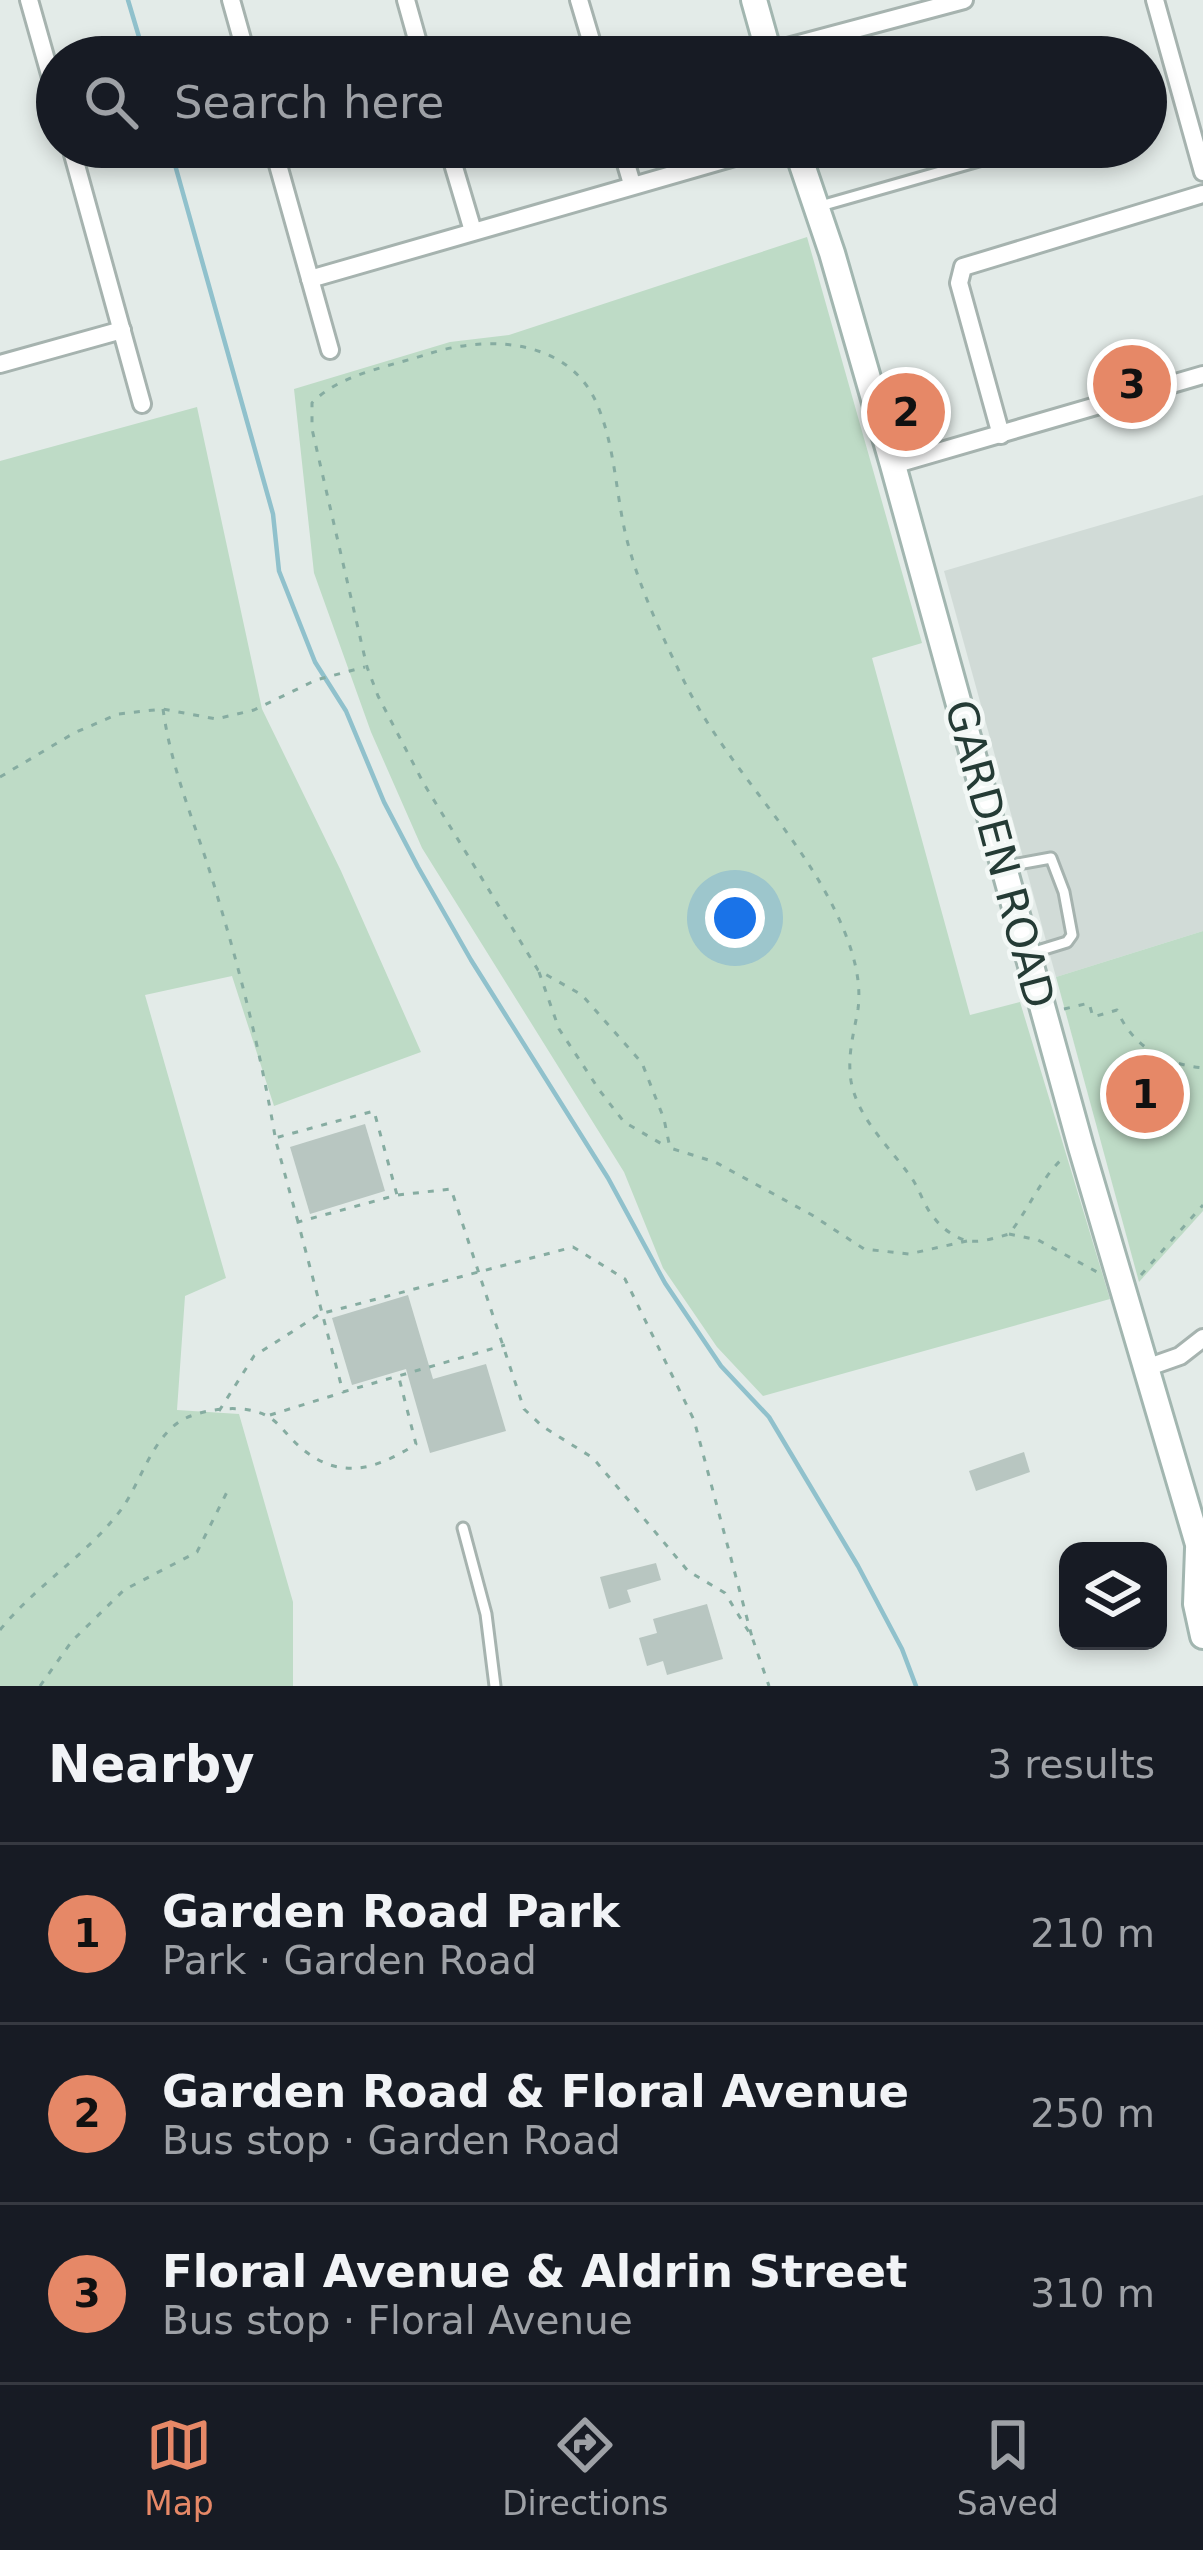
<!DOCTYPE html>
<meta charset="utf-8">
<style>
body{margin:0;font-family:"DejaVu Sans",sans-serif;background:#20242c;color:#f1f3f6}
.controls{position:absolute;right:36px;bottom:36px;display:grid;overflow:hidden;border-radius:24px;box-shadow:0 6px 18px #0003}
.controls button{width:108px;height:108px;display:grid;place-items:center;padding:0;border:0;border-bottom:3px solid #363941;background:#171b24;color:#f1f3f6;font:60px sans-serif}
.you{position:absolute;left:735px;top:918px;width:42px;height:42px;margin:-30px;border:9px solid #fff;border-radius:50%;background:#1a73e8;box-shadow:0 0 0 18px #1a73e833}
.badge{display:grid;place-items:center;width:78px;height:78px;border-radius:50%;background:#e68867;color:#111;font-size:39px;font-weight:700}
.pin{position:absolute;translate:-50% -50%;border:6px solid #fff;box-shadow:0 3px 12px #0006}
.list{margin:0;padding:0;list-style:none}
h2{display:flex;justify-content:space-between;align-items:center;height:156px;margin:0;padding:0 48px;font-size:51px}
h2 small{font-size:39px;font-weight:400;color:#9ea1a6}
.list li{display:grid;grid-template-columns:78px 1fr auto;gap:36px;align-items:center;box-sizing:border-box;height:180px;padding:0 48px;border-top:3px solid #363941}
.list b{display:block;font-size:45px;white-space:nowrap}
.list p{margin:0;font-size:39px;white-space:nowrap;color:#9ea1a6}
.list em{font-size:39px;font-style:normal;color:#9ea1a6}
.icon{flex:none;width:66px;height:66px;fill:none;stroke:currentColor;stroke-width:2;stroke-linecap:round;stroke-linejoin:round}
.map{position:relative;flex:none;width:1203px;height:1686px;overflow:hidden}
.search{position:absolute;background:#171b24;box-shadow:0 6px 18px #0003;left:36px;right:36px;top:36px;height:132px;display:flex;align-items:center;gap:30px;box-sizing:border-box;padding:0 42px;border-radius:66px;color:#9ea1a6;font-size:45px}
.sheet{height:696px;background:#171b24}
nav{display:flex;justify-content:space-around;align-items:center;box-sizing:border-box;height:168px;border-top:3px solid #363941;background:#171b24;font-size:33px;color:#9ea1a6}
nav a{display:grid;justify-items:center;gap:6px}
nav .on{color:#e68867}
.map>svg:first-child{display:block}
.built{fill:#d1dbd7}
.green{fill:#bedbc6}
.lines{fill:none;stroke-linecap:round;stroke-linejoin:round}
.stream{stroke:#90c1cc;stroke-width:4.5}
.building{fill:#b8c6c1}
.lane-casing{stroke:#a6b3af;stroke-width:15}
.street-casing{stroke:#a6b3af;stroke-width:22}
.secondary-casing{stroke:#a2b6b0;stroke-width:30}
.path{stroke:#86aca1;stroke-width:3;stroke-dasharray:6 9;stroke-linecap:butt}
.lane{stroke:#fff;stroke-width:9}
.street{stroke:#fff;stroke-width:16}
.secondary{stroke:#fff;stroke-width:24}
.labels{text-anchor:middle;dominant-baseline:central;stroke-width:9;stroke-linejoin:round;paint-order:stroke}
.street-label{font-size:42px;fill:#243b35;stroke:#f3f8f6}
</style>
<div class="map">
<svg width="1203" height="1686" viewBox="0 0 1203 1686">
<rect width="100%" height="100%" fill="#e3ebe8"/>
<!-- built -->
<path class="built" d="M 1203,495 L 1203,931 L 1056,977 L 944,571 Z"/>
<!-- green -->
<g class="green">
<path d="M 807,237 L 922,643 L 872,658 L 970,1015 L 1020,1002 L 1110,1299 L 763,1396 L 717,1347 L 663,1268 L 624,1172 L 422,848 L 371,732 L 314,573 L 294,389 L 450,342 L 509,335 Z"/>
<path d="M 197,407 L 262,709 L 341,871 L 421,1052 L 274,1106 L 232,976 L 145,995 L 226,1278 L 185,1296 L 177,1410 L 239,1414 L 293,1602 L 293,1686 L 0,1686 L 0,461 Z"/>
<path d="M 1203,931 L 1203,1211 L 1139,1282 L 1056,977 Z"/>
</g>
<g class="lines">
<!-- stream -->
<g class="stream">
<path d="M 128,0 L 145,57"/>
<path d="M 170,147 L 273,514 L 279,571 L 315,662 L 346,711 L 384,802 L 418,867 L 471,960 L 608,1178 L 665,1283 L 721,1366 L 769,1417 L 858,1566 L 902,1649 L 916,1686"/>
</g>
</g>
<!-- building -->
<g class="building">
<path d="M 365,1124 L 385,1191 L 310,1214 L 290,1147 Z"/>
<path d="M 408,1295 L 433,1379 L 486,1364 L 506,1431 L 430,1453 L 406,1369 L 352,1385 L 332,1318 Z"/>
<path d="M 1024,1452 L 1030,1472 L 976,1491 L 969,1471 Z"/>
<path d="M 656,1563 L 661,1580 L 627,1590 L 631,1602 L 609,1609 L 600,1577 Z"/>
<path d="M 707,1604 L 723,1659 L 667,1675 L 663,1661 L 647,1666 L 639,1638 L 657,1633 L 653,1619 Z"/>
</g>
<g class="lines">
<defs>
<g id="lane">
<path d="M 817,207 L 1028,147"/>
<path d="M 1007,866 L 1051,858 L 1064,892 L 1072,935 L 1067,942 L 1028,954"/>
<path d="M 463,1528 L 486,1614 L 495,1686"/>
</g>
<g id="street">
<path d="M 29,0 L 57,99"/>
<path d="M 231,0 L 247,57"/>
<path d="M 406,0 L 422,57"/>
<path d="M 579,0 L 596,57"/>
<path d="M 1155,0 L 1203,172"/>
<path d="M 769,52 L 964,0"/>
<path d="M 71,147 L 142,404"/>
<path d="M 273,147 L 330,350"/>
<path d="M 448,147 L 473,231"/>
<path d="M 621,147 L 632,184"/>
<path d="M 310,279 L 769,147"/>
<path d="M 0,364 L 122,330"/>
<path d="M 1001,435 L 959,283 L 963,267 L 1203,194"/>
<path d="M 893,465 L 1203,375"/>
<path d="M 1146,1368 L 1180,1356 L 1203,1338"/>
</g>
<g id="secondary">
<path d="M 754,0 L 770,57"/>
<path d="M 796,147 L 832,253 L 893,465 L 1081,1147 L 1203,1561"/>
<path d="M 1198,1549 L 1196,1604 L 1203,1636"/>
</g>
</defs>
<!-- lane casing -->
<use href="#lane" class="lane-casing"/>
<!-- street casing -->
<use href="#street" class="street-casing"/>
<!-- secondary casing -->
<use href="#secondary" class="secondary-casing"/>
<!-- path -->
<g class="path">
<path d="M 163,709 C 172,775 199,832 217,895 C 241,974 261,1055 275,1136"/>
<path d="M 0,777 L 74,733 L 118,714 L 163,709 L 216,719 L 254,710 L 316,680 L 365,667"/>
<path d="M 539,972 L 559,1029 L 600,1091 L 624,1122 L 667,1147"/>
<path d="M 1064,1009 L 1089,1003 L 1093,1017 L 1117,1010 C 1133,1047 1164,1064 1203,1068"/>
<path d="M 398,1195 L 451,1189 L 524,1409 L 542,1426 L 593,1458 L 688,1571 L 725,1593 L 752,1637 L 769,1686"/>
<path d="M 298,1222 L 275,1138 L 374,1111 L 397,1195 L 298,1222 L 343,1392 L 505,1345"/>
<path d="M 1009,1234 L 1038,1240 L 1099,1273"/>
<path d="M 967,1241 L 909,1254 L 864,1249 L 812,1215 L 715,1162 L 670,1148 L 664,1119 L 642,1063 L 582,995 L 538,970 L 424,784 L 378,696 L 367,667 L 312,429 L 312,403 C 339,374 392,366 428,354 C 490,334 573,339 599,409 C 617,454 616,505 630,551 C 642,593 663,638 682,677 C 724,765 800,832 840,921 C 852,948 862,979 858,1009 C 854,1033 847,1055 851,1081 C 858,1120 891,1148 913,1180 C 921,1193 925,1208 935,1219 C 942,1228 953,1236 964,1240 C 978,1244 995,1238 1009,1234 C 1029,1209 1040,1179 1064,1157"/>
<path d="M 1141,1275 L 1203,1205"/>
<path d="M 219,1411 L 254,1356 L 320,1314 L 573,1247 L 625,1279 L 694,1420 L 752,1637"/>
<path d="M 270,1415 L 341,1393"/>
<path d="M 0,1630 C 36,1585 90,1553 123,1507 C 142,1479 154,1433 186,1418 C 208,1408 245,1404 267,1416 C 279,1422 289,1438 300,1447 C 339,1481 376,1470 416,1444 L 399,1378"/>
<path d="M 40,1686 L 72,1641 L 124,1590 L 197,1552 L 230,1486"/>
</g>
<!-- lane -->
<use href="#lane" class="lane"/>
<!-- street -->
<use href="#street" class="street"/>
<!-- secondary -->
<use href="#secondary" class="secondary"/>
</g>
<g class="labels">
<!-- street labels -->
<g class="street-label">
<text transform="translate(1000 854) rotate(75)">GARDEN ROAD</text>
</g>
</g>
</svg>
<div class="controls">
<button><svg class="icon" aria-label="layers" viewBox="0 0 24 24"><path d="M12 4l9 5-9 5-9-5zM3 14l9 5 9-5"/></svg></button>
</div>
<div class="you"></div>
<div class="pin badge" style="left:1145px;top:1094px">1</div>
<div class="pin badge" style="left:906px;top:412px">2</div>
<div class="pin badge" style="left:1132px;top:384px">3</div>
<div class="search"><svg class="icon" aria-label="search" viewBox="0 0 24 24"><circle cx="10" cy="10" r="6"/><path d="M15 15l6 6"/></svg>Search here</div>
</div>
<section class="sheet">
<h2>Nearby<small>3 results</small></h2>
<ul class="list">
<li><span class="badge">1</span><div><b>Garden Road Park</b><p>Park · Garden Road</p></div><em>210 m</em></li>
<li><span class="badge">2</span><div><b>Garden Road &amp; Floral Avenue</b><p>Bus stop · Garden Road</p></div><em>250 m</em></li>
<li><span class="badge">3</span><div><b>Floral Avenue &amp; Aldrin Street</b><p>Bus stop · Floral Avenue</p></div><em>310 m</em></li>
</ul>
</section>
<nav>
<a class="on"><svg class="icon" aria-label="map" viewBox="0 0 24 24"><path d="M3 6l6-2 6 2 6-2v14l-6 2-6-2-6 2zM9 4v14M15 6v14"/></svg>Map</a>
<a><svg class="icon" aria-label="directions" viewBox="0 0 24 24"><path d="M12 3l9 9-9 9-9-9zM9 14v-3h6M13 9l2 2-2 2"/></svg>Directions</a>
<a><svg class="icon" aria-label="saved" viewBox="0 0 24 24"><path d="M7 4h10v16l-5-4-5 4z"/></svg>Saved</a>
</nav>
